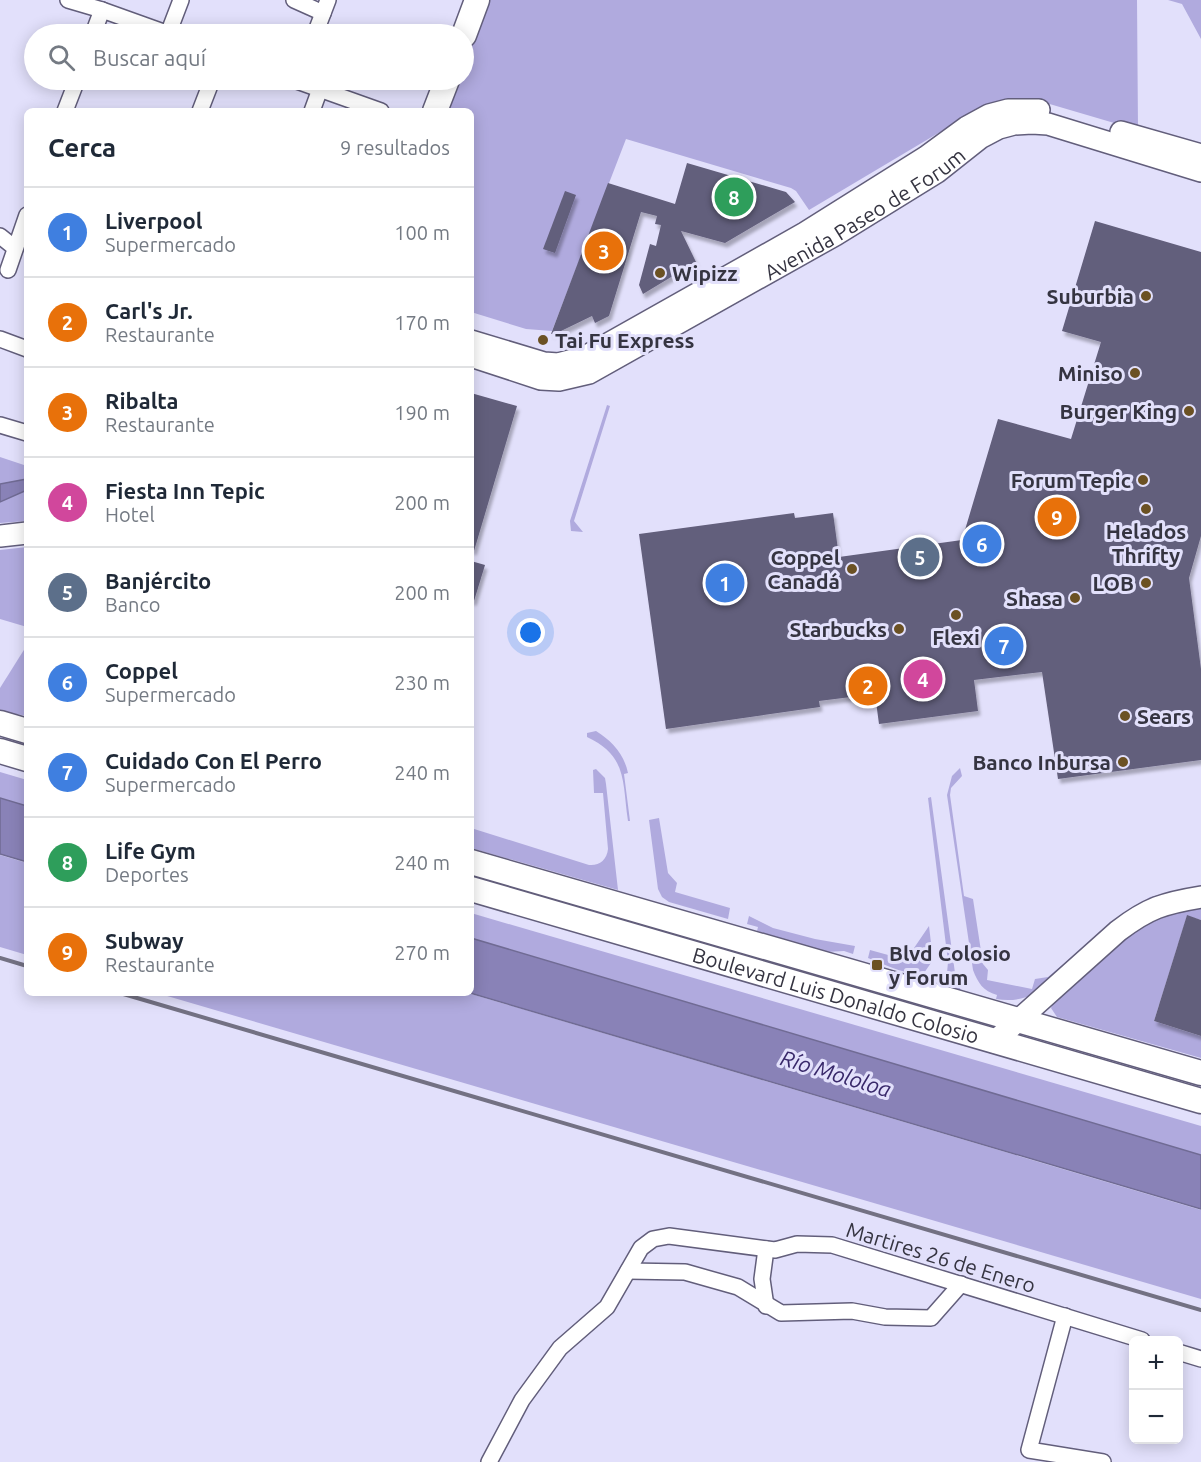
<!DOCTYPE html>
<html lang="es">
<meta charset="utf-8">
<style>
body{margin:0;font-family:Ubuntu,sans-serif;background:#f2f2f3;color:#1f2937}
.controls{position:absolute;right:18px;bottom:18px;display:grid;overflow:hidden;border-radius:9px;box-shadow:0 3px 15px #0003}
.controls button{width:54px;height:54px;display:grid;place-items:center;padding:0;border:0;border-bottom:2px solid #e0e1e3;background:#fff;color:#1f2937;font:30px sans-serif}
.you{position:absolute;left:531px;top:633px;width:21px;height:21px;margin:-15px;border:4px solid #fff;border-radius:50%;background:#1a73e8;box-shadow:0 0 0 9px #1a73e833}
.badge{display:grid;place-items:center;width:39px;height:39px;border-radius:50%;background:#7c3aed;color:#fff;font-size:20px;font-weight:700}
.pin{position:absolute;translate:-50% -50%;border:3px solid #fff;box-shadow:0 2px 6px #0006}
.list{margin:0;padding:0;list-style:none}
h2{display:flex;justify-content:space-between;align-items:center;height:78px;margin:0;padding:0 24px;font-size:26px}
h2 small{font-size:20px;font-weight:400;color:#747a83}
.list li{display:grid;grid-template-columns:39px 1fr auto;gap:18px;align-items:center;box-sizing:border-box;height:90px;padding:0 24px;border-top:2px solid #e0e1e3}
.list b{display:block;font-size:22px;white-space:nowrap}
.list p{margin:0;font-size:20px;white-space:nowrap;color:#747a83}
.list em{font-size:20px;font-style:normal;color:#747a83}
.icon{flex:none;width:33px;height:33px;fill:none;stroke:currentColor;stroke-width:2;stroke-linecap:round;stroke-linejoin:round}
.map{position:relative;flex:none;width:1201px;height:1462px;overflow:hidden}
.search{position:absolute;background:#fff;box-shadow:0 3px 15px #0003;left:24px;top:24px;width:450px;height:66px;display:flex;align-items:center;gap:15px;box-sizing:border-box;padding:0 21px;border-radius:33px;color:#747a83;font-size:22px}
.panel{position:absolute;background:#fff;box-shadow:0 3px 15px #0003;left:24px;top:108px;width:450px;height:888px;border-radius:9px}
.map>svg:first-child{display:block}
.green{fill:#b0aade}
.water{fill:#8982b7;stroke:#706b94;stroke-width:1.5}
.building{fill:#625e7b;filter:url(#shadow)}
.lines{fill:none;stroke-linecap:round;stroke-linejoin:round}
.street-casing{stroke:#625e7b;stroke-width:18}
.secondary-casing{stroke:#625e7b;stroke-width:24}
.primary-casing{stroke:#625e7b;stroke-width:27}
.street{stroke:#fff;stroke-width:15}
.secondary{stroke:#fff;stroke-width:21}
.primary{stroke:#fff;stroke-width:24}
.rail{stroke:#737183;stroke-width:4}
.poi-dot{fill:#6b5123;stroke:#e2e0fb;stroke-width:2}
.labels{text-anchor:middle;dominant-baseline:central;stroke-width:6;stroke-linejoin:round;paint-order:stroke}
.street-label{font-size:21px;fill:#353441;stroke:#e2e0fb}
.poi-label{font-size:21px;font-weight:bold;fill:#353441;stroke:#e2e0fb;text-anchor:end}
.water-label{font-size:22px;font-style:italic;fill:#38286a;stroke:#e2e0fb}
</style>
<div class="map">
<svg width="1201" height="1462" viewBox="0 0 1201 1462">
<defs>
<filter id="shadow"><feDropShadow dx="2.5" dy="4.5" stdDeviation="1.5" flood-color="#0004"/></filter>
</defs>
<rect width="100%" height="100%" fill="#e2e0fb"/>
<!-- green -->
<g class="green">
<path d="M 482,0 L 1137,0 L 1138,130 L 1036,100 L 1015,99 L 991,104 L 972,113 L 809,210 L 796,191 L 791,188 L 626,139 L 552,331 L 526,329 L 471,312 L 471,111 L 439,111 L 451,80 L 464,80 L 464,47 Z"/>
<path d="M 1168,0 L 1201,0 L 1201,39 L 1182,4 Z"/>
<path d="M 607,405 L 610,406 L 574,521 L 583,532 L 571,531 L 570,521 Z"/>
<path d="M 0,457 L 27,466 L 27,521 L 0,523 Z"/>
<path d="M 27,547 L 27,627 L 0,619 L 0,550 Z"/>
<path d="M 27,645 L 27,716 L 0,711 L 0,688 Z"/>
<path d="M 596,731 C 612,741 624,754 628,773 L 624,774 L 630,821 L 628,821 C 622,782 628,756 587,737 L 587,733 Z"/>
<path d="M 960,768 L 962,776 L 951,788 L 950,795 L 964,896 L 973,899 L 983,964 L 988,970 L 987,980 L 1032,989 L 1035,979 L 1048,977 L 1117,919 L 1150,897 L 1174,892 L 1032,995 C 1020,1000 1009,1001 996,999 L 997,995 C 983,991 978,983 973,970 L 947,795 L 952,776 Z"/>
<path d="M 596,769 L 605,778 L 606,784 L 618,890 L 471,848 L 471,828 L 589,865 C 599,866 607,860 608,849 L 603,793 L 594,793 L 593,770 Z"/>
<path d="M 0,772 L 27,780 L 27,806 L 0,798 Z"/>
<path d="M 931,797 L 955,973 L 961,991 L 937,985 L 947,973 L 948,962 L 928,798 Z"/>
<path d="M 659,818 L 668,873 L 677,883 L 675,892 L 730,908 L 728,919 L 669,902 L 662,897 L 658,889 L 649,820 Z"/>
<path d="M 0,855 L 27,863 L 27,955 L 0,947 Z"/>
<path d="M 1201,905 L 1201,920 L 1187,916 L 1154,1021 L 1201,1036 L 1201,1058 L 1057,1017 L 1051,1008 L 1056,997 L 1136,927 L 1154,915 Z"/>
<path d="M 471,913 L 1201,1126 L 1201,1155 L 471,938 Z"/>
<path d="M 749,916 L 773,928 L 815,939 L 855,946 L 853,954 L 844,951 L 826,952 L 757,931 L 758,927 L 747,924 Z"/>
<path d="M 929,926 L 933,960 L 924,973 C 905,976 885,964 868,958 L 870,950 L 910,961 L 914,948 Z"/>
<path d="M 157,993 L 468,993 L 1201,1210 L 1201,1299 Z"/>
</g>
<!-- water -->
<g class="water">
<path d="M 27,479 L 27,490 L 0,502 L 0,484 Z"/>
<path d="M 0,798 L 27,806 L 27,862 L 0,854 Z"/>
<path d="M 471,938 L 1201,1155 L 1201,1209 L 470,993 Z"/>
</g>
<!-- building -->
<g class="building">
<path d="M 687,163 L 786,192 L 795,202 L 725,243 L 681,231 L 696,262 L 643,294 L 639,285 L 650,244 L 656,246 L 661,225 L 655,224 L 657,216 L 641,212 L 609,316 L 595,323 L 592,316 L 561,331 L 551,334 L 608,183 L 675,204 Z"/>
<path d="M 565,191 L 576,195 L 555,253 L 543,249 Z"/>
<path d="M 1095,221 L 1201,252 L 1201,536 L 1189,578 L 1201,669 L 1201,760 L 1058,779 L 1042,672 L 974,680 L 978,711 L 879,724 L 875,694 L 819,701 L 820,707 L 666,729 L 639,534 L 794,513 L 795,518 L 833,513 L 839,557 L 962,540 L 998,419 L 1071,439 L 1101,342 L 1062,331 Z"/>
<path d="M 471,393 L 517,406 L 474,551 L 471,550 Z"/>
<path d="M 471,561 L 485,565 L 474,601 L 471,601 Z"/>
<path d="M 1187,915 L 1201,920 L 1201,1036 L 1154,1021 Z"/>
</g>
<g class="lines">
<defs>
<g id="street">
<path d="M 68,0 L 102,10 L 169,34"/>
<path d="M 294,0 L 323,13"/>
<path d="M 93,34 L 102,10"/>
<path d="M 168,34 L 181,0"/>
<path d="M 315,34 L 328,0"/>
<path d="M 294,80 L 381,111"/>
<path d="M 65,111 L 77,80"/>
<path d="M 200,111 L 212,80"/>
<path d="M 312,111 L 320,89"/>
<path d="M 0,236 L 15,248"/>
<path d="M 8,270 L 27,215"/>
<path d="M 0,339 L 27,349"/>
<path d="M 0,425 L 27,433"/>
<path d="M 628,1271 L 685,1272 L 738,1287 L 781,1313 L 852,1311 L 885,1317 L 931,1318 L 961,1284"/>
<path d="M 766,1306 L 762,1279 L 766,1249"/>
<path d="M 1065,1316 L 1029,1450 L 1103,1462"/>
<path d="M 1178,1352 L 1201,1359"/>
<path d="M 489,1462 L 522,1400 L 560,1348 L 607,1307 L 641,1248 L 653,1239 L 669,1236 L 775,1250 L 797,1244 L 832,1245 L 1142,1340"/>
</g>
<g id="secondary">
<path d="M 1121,132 L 1201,155"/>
<path d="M 471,341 L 544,363 L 558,364 L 585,357 L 805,233 L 926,157 L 967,127 L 989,115 L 1008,110 L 1039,110"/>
<path id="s1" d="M 471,356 L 541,379 L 559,380 L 589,373 L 835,235 L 937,172 L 980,138 L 999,128 L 1014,124 L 1032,123 L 1048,124 L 1201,171"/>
<path d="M 0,536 L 27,533"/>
<path d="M 994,1042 L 1118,931 C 1148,908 1164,903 1201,897"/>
</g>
<g id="primary">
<path d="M 464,35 L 477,0"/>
<path d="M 435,111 L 447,80"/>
<path d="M 0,723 L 27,731"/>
<path d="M 0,751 L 27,759"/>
<path d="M 471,862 L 1201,1073"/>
<path id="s2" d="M 471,889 L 1201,1101"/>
</g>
</defs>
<!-- street casing -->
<use href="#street" class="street-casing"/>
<!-- secondary casing -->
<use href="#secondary" class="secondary-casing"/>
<!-- primary casing -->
<use href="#primary" class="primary-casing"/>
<!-- street -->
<use href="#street" class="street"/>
<!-- secondary -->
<use href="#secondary" class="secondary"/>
<!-- primary -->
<use href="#primary" class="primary"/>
<!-- rail -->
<g class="rail">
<path d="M 0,958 L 27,966"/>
<path d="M 120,993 L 1201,1310"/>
</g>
</g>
<!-- markers -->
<g class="poi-dot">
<circle cx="660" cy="273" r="6"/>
<circle cx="1146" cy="296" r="6"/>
<circle cx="543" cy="340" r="6"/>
<circle cx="1135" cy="373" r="6"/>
<circle cx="1189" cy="411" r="6"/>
<circle cx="1143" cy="480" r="6"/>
<circle cx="1146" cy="509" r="6"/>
<circle cx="852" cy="569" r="6"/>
<circle cx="1146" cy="583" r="6"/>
<circle cx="1075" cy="598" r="6"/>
<circle cx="956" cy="615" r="6"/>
<circle cx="899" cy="629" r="6"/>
<circle cx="1125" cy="716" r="6"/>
<circle cx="1123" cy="762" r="6"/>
<rect x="871" y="959" width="12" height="12" rx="3"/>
</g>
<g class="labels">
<!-- street labels -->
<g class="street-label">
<text stroke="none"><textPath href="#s1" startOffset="441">Avenida Paseo de Forum</textPath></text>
<text stroke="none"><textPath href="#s2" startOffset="380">Boulevard Luis Donaldo Colosio</textPath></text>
<text transform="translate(941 1257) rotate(17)">Martires 26 de Enero</text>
</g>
<!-- poi labels -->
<g class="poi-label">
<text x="672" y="273" text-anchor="start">Wipizz</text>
<text x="1134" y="296">Suburbia</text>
<text x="555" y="340" text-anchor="start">Tai Fu Express</text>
<text x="1123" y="373">Miniso</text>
<text x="1177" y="411">Burger King</text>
<text x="1131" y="480">Forum Tepic</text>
<text x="1146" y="531" text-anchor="middle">Helados<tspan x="1146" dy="24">Thrifty</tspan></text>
<text x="840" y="557">Coppel<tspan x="840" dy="24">Canadá</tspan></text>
<text x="1134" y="583">LOB</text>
<text x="1063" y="598">Shasa</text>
<text x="887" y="629">Starbucks</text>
<text x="956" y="637" text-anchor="middle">Flexi</text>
<text x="1137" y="716" text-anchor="start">Sears</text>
<text x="1111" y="762">Banco Inbursa</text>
<text x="889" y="953" text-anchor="start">Blvd Colosio<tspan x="889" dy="24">y Forum</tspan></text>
</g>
<!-- water labels -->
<g class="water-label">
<text transform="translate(836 1073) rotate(17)">Río Mololoa</text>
</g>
</g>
</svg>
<div class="controls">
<button>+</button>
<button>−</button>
</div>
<div class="you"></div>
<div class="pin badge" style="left:725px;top:583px;background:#3f7fe0">1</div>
<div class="pin badge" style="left:868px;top:686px;background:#e8710a">2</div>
<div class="pin badge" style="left:604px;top:251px;background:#e8710a">3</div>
<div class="pin badge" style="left:923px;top:679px;background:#d1479c">4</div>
<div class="pin badge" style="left:920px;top:557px;background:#5c6f8a">5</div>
<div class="pin badge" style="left:982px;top:544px;background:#3f7fe0">6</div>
<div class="pin badge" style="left:1004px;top:646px;background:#3f7fe0">7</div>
<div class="pin badge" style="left:734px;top:197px;background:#2e9e5b">8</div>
<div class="pin badge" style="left:1057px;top:517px;background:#e8710a">9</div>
<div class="search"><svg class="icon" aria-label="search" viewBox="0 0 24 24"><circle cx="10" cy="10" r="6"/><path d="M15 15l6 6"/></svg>Buscar aquí</div>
<section class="panel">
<h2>Cerca<small>9 resultados</small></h2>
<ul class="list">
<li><span class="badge" style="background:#3f7fe0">1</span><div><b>Liverpool</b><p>Supermercado</p></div><em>100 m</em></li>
<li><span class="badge" style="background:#e8710a">2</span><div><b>Carl's Jr.</b><p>Restaurante</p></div><em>170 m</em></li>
<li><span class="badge" style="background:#e8710a">3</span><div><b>Ribalta</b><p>Restaurante</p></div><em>190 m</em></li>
<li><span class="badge" style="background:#d1479c">4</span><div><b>Fiesta Inn Tepic</b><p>Hotel</p></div><em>200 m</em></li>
<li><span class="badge" style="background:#5c6f8a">5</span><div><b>Banjército</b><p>Banco</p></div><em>200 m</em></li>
<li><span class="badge" style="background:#3f7fe0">6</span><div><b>Coppel</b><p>Supermercado</p></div><em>230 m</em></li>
<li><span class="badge" style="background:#3f7fe0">7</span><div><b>Cuidado Con El Perro</b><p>Supermercado</p></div><em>240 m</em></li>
<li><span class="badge" style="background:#2e9e5b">8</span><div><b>Life Gym</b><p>Deportes</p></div><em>240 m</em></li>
<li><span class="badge" style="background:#e8710a">9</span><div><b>Subway</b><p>Restaurante</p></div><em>270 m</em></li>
</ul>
</section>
</div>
